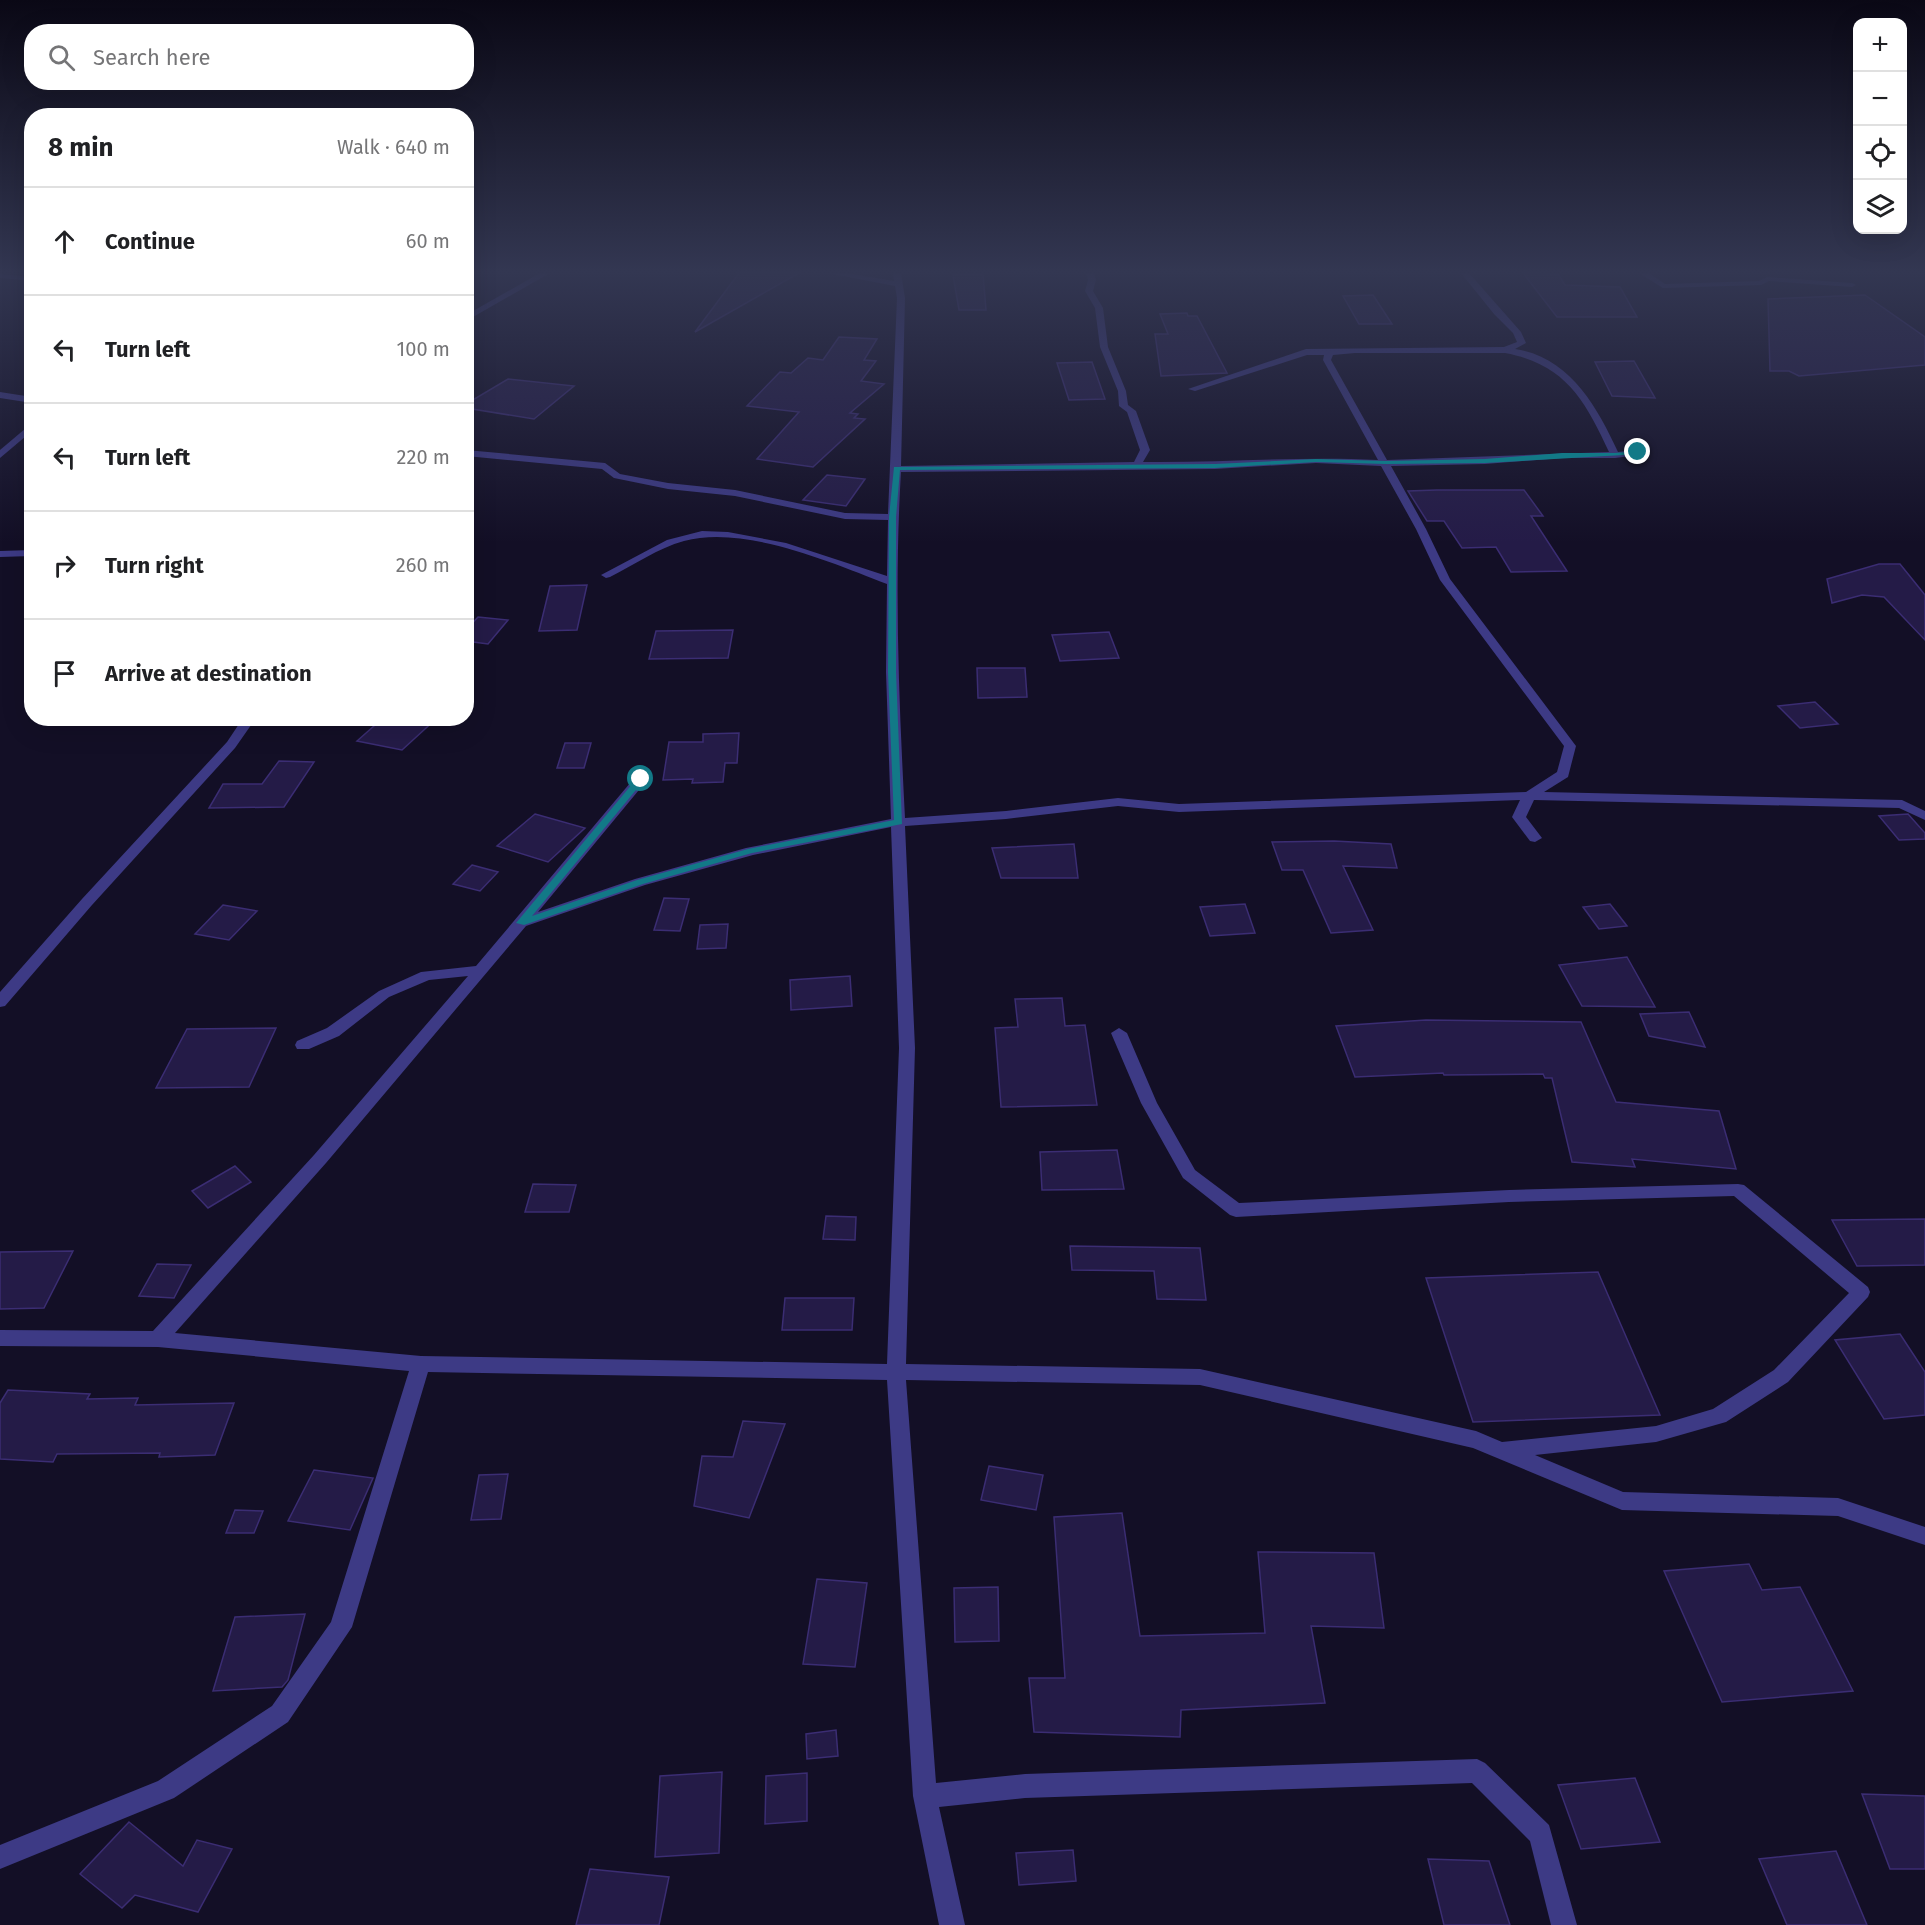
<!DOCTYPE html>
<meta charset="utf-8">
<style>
body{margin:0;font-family:"Fira Sans",sans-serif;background:#f6f6f6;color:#202124}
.controls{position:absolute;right:18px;top:18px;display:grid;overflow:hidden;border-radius:12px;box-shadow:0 6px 24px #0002}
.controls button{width:54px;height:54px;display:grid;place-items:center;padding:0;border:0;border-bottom:2px solid #e0e0e0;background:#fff;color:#202124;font:30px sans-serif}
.stop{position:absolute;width:18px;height:18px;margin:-14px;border:4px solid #127987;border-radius:50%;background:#fff}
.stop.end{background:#127987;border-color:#fff;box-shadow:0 2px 6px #0008}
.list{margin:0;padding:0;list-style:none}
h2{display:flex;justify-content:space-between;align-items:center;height:78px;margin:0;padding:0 24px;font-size:26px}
h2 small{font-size:20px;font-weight:400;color:#757577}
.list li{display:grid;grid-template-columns:39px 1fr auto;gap:18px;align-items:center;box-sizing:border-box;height:108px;padding:0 24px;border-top:2px solid #e0e0e0}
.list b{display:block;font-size:22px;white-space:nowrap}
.list em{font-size:20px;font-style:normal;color:#757577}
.icon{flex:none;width:33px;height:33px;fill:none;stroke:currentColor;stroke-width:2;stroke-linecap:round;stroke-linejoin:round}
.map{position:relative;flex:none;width:1925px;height:1925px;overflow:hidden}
.search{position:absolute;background:#fff;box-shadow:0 6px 24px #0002;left:24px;top:24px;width:450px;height:66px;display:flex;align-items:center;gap:15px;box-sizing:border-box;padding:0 21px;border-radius:24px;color:#757577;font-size:22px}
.panel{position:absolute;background:#fff;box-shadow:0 6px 24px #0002;left:24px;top:108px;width:450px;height:618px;border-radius:24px}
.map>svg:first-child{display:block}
.building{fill:#241b47;stroke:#3b2d73;stroke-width:1.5}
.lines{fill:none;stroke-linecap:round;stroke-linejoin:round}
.minor{fill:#3d3a85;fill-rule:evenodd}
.route{fill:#127987}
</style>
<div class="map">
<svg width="1925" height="1925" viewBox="0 0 1925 1925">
<rect width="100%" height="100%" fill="#130f26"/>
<!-- building -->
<g class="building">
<path d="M 739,273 L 799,273 L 695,332 Z"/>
<path d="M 1523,273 L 1558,274 L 1565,285 L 1620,287 L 1637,317 L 1557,317 Z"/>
<path d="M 983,274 L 986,310 L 959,310 L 953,275 Z"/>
<path d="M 1373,295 L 1392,324 L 1359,324 L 1343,296 Z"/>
<path d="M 1865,295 L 1925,337 L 1925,365 L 1799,376 L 1789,371 L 1770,371 L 1768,299 Z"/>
<path d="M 1187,313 L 1188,316 L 1197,316 L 1227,373 L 1161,376 L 1155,334 L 1168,334 L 1160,314 Z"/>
<path d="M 839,337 L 877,339 L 864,360 L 876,361 L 861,381 L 884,384 L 850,413 L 858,414 L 854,418 L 865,419 L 813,467 L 757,459 L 799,412 L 747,406 L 780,372 L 791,373 L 808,358 L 823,360 Z"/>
<path d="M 1634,361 L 1655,398 L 1612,396 L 1595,362 Z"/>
<path d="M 1092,362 L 1105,399 L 1069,400 L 1057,363 Z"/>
<path d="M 508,379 L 574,386 L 534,419 L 466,408 L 466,404 Z"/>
<path d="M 827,475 L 865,479 L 846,506 L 803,500 Z"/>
<path d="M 1437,490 L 1524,490 L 1543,516 L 1531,516 L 1567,571 L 1511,572 L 1496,547 L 1462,548 L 1444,521 L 1427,521 L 1408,491 Z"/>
<path d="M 1879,564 L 1900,564 L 1925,595 L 1925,640 L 1884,597 L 1862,595 L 1832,603 L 1827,579 Z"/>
<path d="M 587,585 L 577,630 L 539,631 L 550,586 Z"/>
<path d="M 478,617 L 508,620 L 488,644 L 466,641 L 466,630 Z"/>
<path d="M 733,630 L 728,658 L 649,659 L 656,631 Z"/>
<path d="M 1109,632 L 1119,658 L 1060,661 L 1052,635 Z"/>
<path d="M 977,668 L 1025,668 L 1027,697 L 978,698 Z"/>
<path d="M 1815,702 L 1838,724 L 1800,728 L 1778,706 Z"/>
<path d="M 383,718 L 437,718 L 402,750 L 357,741 Z"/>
<path d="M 739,733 L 737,763 L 725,763 L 723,782 L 692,783 L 693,779 L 663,780 L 669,742 L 703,742 L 703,734 Z"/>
<path d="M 565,743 L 591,743 L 584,768 L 557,768 Z"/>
<path d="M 279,761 L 314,762 L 284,807 L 209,808 L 223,784 L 262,784 Z"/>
<path d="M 535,814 L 585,828 L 548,862 L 497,846 Z"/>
<path d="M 1908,814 L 1925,833 L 1925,839 L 1899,840 L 1879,816 Z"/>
<path d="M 1334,841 L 1391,844 L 1397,868 L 1343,866 L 1373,930 L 1331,933 L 1303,870 L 1282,870 L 1272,842 Z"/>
<path d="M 1074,844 L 1078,878 L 1001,878 L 992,848 Z"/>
<path d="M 472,865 L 498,872 L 480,891 L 453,884 Z"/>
<path d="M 664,898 L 689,899 L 680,931 L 654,930 Z"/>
<path d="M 1245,904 L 1255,933 L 1210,936 L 1200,907 Z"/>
<path d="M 1610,904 L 1627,926 L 1599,929 L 1583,907 Z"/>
<path d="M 223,905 L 257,911 L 229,940 L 195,934 Z"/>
<path d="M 728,924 L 726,948 L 697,949 L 700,925 Z"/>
<path d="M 1627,957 L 1655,1007 L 1582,1006 L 1559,965 Z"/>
<path d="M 850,976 L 852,1006 L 791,1010 L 790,980 Z"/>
<path d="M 1062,998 L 1065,1026 L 1085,1025 L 1097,1105 L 1001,1107 L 995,1028 L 1018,1027 L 1015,999 Z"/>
<path d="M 1689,1012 L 1705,1047 L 1649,1036 L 1640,1014 Z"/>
<path d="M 1426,1020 L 1581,1022 L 1616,1102 L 1719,1111 L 1736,1169 L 1632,1159 L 1635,1167 L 1572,1162 L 1552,1078 L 1545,1078 L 1543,1074 L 1444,1075 L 1443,1073 L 1355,1077 L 1336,1026 Z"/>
<path d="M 276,1028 L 249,1087 L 156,1088 L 187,1029 Z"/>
<path d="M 1117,1150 L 1124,1189 L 1042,1190 L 1040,1152 Z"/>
<path d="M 235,1166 L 251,1182 L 208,1208 L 192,1191 Z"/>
<path d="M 533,1184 L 576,1185 L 569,1212 L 525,1212 Z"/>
<path d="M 826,1216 L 856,1217 L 855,1240 L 823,1239 Z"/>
<path d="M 1925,1219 L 1925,1265 L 1857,1266 L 1832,1220 Z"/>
<path d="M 1070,1246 L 1200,1248 L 1206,1300 L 1157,1299 L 1154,1271 L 1072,1270 Z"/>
<path d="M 73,1251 L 44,1308 L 0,1309 L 0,1252 Z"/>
<path d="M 157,1264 L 191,1265 L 174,1298 L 139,1296 Z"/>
<path d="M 1598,1272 L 1660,1415 L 1473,1422 L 1426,1278 Z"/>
<path d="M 785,1298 L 854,1298 L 852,1330 L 782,1330 Z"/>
<path d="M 1900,1334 L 1925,1372 L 1925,1415 L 1884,1419 L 1835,1340 Z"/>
<path d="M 8,1390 L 90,1394 L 87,1399 L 138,1398 L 135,1405 L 234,1403 L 215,1455 L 159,1457 L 160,1453 L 57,1454 L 53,1462 L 0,1459 L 0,1403 Z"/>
<path d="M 743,1421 L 785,1424 L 749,1518 L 694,1506 L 702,1456 L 733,1457 Z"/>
<path d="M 989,1466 L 1043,1475 L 1036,1510 L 981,1500 Z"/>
<path d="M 314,1470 L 373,1478 L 350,1530 L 288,1521 Z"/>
<path d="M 508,1474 L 501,1519 L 471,1520 L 479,1475 Z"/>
<path d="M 235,1510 L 263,1511 L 254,1533 L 226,1533 Z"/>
<path d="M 1122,1513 L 1140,1636 L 1265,1633 L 1258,1552 L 1374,1553 L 1384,1628 L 1311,1626 L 1325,1703 L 1181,1710 L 1180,1737 L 1034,1732 L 1029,1678 L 1065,1678 L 1054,1517 Z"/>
<path d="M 1749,1564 L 1762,1590 L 1800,1587 L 1853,1691 L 1722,1702 L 1664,1571 Z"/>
<path d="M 817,1579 L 867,1583 L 855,1667 L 803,1664 Z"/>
<path d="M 998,1587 L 999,1641 L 955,1642 L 954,1588 Z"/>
<path d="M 305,1614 L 288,1680 L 282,1687 L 213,1691 L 235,1617 Z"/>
<path d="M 836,1730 L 838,1756 L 807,1759 L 806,1734 Z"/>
<path d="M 722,1772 L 719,1853 L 655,1857 L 660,1776 Z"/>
<path d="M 807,1773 L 807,1821 L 765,1824 L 766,1776 Z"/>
<path d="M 1635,1778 L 1660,1842 L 1581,1849 L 1558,1785 Z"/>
<path d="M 1862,1794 L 1925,1796 L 1925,1869 L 1890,1869 Z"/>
<path d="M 129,1822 L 183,1866 L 197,1840 L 232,1849 L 198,1912 L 135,1895 L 122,1908 L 80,1874 Z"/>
<path d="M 1073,1850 L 1076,1881 L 1019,1885 L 1016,1853 Z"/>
<path d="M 1836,1851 L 1867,1925 L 1787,1925 L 1759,1859 Z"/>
<path d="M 1428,1859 L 1489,1861 L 1510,1925 L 1444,1925 Z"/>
<path d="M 590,1869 L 669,1877 L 659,1925 L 576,1925 Z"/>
</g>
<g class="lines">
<!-- minor -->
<g class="minor">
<path d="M 540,273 L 550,273 L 466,321 L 466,315 Z"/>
<path d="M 827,273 L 847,273 L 894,281 L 893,273 L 901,273 L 905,298 L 901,466 L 1134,462 L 1140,450 L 1127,412 L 1119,406 L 1118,391 L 1100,347 L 1095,308 L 1085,291 L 1088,280 L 1086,273 L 1094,273 L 1096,280 L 1093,291 L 1103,308 L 1108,347 L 1126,391 L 1128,405 L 1136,411 L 1150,450 L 1143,462 C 1222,463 1299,456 1378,460 L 1323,360 L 1324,355 L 1307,355 L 1195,391 L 1188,389 L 1306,349 L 1504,347 L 1517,342 L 1513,333 L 1494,314 L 1461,273 L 1469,273 L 1521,332 L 1526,343 L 1515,349 C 1569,357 1597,406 1618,452 L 1639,449 L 1644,452 L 1639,455 L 1615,458 L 1562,458 L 1485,464 L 1391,466 L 1426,529 L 1450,579 L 1576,746 L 1568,777 L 1544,792 L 1902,800 L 1925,811 L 1925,820 L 1899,808 L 1534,800 L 1526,817 L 1542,838 L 1535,842 L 1530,841 L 1512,817 L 1520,800 L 1179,812 L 1118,806 L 1006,819 L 905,826 L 915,1048 L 906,1364 L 1200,1369 L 1476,1431 L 1502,1442 L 1656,1426 L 1713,1409 L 1774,1370 L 1849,1293 L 1734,1196 L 1509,1202 L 1236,1217 L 1230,1215 L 1183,1178 L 1141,1103 L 1111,1033 L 1119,1028 L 1127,1033 L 1157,1103 L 1195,1170 L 1239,1203 L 1509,1190 L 1738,1184 L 1744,1185 L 1868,1287 L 1870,1292 L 1868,1297 L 1788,1382 L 1726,1422 L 1656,1442 L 1535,1455 L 1623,1492 L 1838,1498 L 1925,1527 L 1925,1545 L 1838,1516 L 1622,1510 L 1473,1448 L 1200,1385 L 906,1380 L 936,1783 L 1025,1774 L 1477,1759 L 1485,1763 L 1549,1825 L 1577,1925 L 1551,1925 L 1530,1841 L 1472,1783 L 1025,1798 L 939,1807 L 965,1925 L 939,1925 L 913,1796 L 887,1380 L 428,1372 L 352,1627 L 288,1722 L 174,1798 L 0,1869 L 0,1845 L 158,1781 L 272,1706 L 331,1622 L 409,1371 L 158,1347 L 0,1346 L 0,1330 L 153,1331 L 314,1155 L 468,976 L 429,980 L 389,997 L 339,1036 L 309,1049 L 297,1049 L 295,1045 L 297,1041 L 327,1028 L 379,991 L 421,972 L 476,966 L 636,776 L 641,775 L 648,779 L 538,912 L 635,879 L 746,848 L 891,819 L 886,672 L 887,584 C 830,562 745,525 684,541 C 658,548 634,565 610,577 L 606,578 L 601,575 L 667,540 L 702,531 L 728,532 L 786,543 L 887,576 L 888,520 L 845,519 L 735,496 L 668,489 L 614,478 L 602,469 L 466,456 L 466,450 L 605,463 L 620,474 L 668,483 L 735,490 L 845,513 L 888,514 L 897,298 L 895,286 ZM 1355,353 L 1505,353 C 1565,364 1585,400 1609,452 L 1387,460 L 1331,360 L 1333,355 ZM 1316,463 L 1381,466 L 1416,529 L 1440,580 L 1564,746 L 1557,772 L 1526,792 L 1179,804 L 1118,798 L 1006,811 L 905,818 C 899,702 894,587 901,472 L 1215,469 ZM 891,827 L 899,1048 L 887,1364 L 421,1356 L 175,1333 L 326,1163 L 526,926 L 645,885 L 753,855 Z"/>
<path d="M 1639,273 L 1649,273 L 1665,284 L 1759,281 L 1767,277 L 1852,283 L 1856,285 L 1852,287 L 1769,281 L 1761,285 L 1663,288 Z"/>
<path d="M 0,274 L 32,277 L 32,281 L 0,278 Z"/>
<path d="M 0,392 L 32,397 L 32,403 L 0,398 Z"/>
<path d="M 32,423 L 32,431 L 0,458 L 0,450 Z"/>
<path d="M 32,550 L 32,556 L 0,557 L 0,551 Z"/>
<path d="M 243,718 L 256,718 L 235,748 L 92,905 L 5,1006 L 0,1007 L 0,992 L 82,899 L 227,742 Z"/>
</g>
</g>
<!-- sky -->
<linearGradient id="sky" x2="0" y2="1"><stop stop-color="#0a0815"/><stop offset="0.5" stop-color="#333752"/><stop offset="1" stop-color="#333752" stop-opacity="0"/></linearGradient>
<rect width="1925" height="543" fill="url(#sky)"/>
<!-- route -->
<path class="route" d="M 1638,451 L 1641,454 L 1485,463 L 1386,464 L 1316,462 L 1215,468 L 900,470 L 896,517 L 896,672 L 902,824 L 752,853 L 643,884 L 524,925 L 516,923 L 638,777 L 645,779 L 532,916 L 637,880 L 748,849 L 894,820 L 888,672 L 889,517 L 894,467 L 1215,464 L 1316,459 L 1386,461 L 1485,459 L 1562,453 L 1615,453 Z"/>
</svg>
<div class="controls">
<button>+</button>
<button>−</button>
<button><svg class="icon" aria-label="locate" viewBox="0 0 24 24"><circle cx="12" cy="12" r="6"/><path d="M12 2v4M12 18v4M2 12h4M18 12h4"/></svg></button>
<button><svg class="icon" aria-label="layers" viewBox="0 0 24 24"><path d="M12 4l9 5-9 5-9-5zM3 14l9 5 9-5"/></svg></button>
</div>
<div class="stop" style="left:641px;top:779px"></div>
<div class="stop end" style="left:1638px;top:452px"></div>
<div class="search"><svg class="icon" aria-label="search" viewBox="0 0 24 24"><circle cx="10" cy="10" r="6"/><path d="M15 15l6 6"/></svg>Search here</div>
<section class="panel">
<h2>8 min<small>Walk · 640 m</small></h2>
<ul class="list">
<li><svg class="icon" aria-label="ahead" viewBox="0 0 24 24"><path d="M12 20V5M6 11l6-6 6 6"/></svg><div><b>Continue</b></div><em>60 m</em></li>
<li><svg class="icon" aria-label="left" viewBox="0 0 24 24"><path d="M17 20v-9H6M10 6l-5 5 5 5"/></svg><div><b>Turn left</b></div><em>100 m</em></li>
<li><svg class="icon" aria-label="left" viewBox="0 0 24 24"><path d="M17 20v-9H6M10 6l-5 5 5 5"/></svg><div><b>Turn left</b></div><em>220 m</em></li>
<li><svg class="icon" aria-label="right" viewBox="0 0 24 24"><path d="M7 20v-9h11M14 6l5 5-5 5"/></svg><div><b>Turn right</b></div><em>260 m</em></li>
<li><svg class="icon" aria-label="arrive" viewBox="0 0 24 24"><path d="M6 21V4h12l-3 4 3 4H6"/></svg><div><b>Arrive at destination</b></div></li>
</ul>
</section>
</div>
